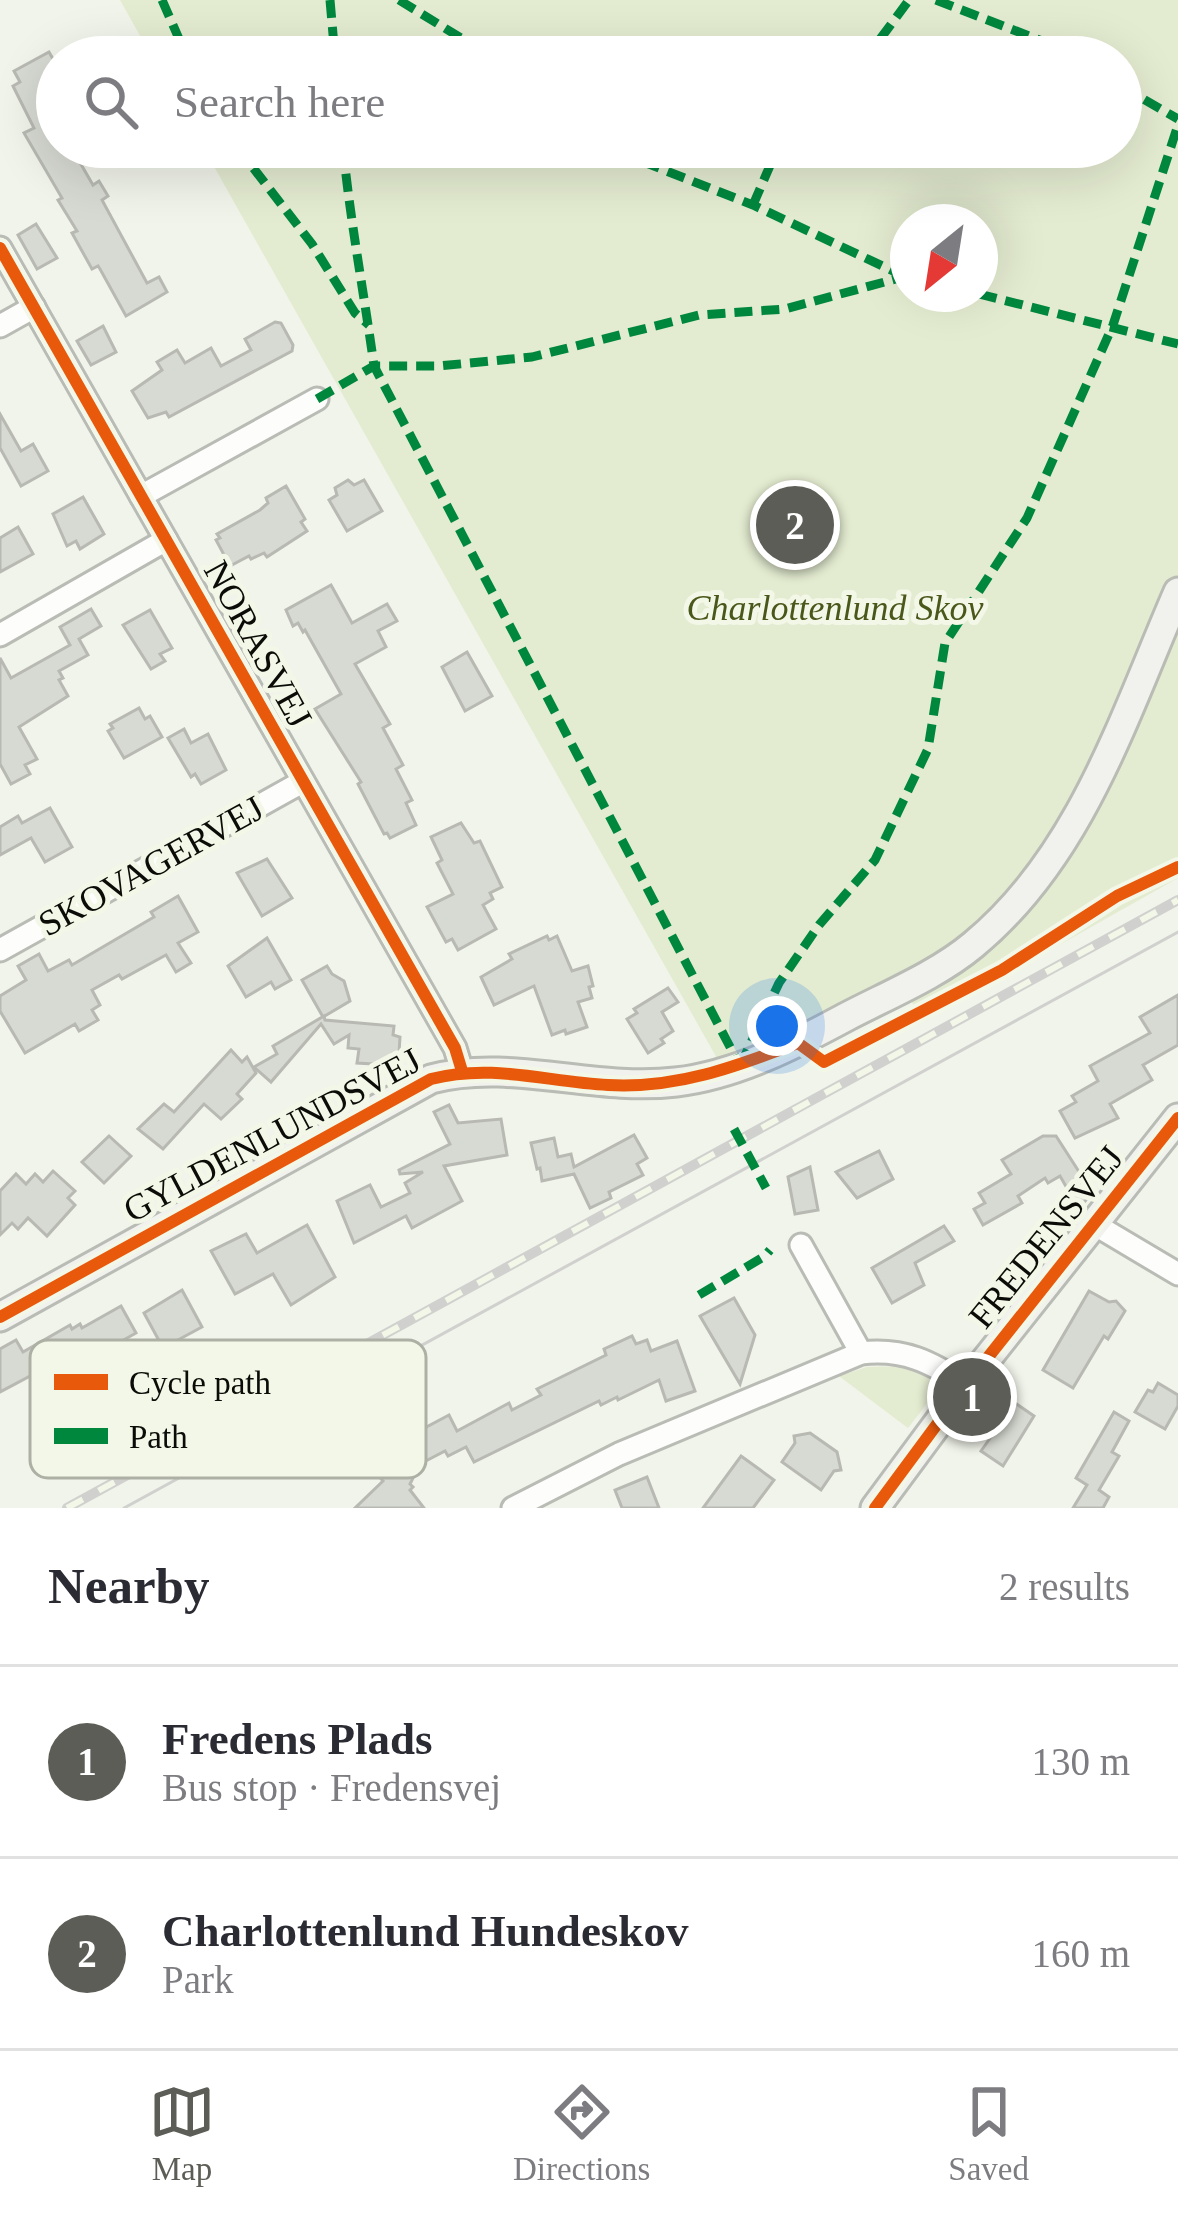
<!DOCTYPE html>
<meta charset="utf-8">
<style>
body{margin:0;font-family:"Times New Roman",serif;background:#f7f7f7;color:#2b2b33}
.compass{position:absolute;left:890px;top:204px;width:108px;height:108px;border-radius:50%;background:#fff;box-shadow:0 12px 48px #0002;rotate:210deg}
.you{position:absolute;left:777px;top:1026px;width:42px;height:42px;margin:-30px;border:9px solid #fff;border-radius:50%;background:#1a73e8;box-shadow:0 0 0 18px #1a73e833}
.badge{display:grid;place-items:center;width:78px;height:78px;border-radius:50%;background:#5c5d56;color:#fff;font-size:39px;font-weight:700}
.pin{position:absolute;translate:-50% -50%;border:6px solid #fff;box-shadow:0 3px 12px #0006}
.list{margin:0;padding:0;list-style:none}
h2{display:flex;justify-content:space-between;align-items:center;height:156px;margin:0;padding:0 48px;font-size:51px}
h2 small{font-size:39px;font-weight:400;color:#7c7c81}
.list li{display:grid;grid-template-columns:78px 1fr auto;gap:36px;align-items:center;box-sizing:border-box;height:192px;padding:0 48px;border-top:3px solid #e1e1e2}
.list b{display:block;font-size:45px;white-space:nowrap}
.list p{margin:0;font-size:39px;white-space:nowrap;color:#7c7c81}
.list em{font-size:39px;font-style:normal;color:#7c7c81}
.icon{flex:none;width:66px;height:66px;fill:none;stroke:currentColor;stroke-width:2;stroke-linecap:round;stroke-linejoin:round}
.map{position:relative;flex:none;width:1178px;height:1508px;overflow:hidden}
.search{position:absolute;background:#fff;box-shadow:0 12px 48px #0002;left:36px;right:36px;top:36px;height:132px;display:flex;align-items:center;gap:30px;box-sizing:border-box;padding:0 42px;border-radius:66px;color:#7c7c81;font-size:45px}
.sheet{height:540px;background:#fff}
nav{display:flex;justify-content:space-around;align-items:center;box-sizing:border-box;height:168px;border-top:3px solid #e1e1e2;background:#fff;font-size:33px;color:#7c7c81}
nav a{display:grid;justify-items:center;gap:6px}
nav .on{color:#5c5d56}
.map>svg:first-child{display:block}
.green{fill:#e3ebd0;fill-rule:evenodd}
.building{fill:#d7dad2;stroke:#b7b9b2;stroke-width:3}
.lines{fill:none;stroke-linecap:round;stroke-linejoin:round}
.street-casing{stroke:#b9bbb5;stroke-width:27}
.secondary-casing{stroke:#b9bbb5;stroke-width:33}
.street{stroke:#fdfdfc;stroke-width:21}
.secondary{stroke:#f1f2ed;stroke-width:27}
.tram{stroke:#d0d1ce;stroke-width:3}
.rail-casing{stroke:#d0d1ce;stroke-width:10}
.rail{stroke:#f2f7e7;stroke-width:6;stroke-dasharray:18;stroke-linecap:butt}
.quiet{stroke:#00873e;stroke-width:9;stroke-dasharray:18 9;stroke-linecap:butt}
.cycleway-casing{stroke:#f2f7e7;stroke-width:20}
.cycleway{stroke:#e8590c;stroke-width:12}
.labels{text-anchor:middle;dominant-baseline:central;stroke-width:10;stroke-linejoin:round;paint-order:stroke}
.park-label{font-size:36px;font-style:italic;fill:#4a571b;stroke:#f2f7e7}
.street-label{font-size:36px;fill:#0b0c07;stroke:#f2f7e7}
.key{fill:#f2f7e7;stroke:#adb0a4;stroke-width:3}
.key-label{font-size:33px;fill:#0b0c07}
</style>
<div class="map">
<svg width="1178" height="1508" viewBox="0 0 1178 1508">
<rect width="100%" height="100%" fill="#f1f4ea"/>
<!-- green -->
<g class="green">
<path d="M 120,0 L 1178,0 L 1178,878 L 923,1022 L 897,976 L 718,1060 L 203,147 L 1121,147 L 1121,57 L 152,57 ZM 908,222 L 980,222 L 980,294 L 908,294 Z"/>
<path d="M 867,1367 C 893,1365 921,1367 939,1388 L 908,1428 L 839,1376 Z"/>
</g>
<!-- building -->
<g class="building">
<path d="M 49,52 L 57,66 L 57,147 L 71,147 L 93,185 L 99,181 L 108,196 L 102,200 L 147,283 L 159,277 L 167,292 L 126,316 L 100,269 L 98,266 L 92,269 L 72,233 L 77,231 L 58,200 L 62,198 L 24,133 L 34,128 L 13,86 L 20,82 L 14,71 Z"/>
<path d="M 36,224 L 57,258 L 37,269 L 18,235 Z"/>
<path d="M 275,322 L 281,323 L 293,345 L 292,351 L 169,417 L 166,412 L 148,418 L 132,391 L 162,370 L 157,362 L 177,350 L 185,363 L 211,348 L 221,366 L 251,350 L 245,339 Z"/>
<path d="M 103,326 L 116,352 L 91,365 L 77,341 Z"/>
<path d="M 0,414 L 21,451 L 33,444 L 48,471 L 21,486 L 0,448 Z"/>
<path d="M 348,480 L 354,485 L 364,480 L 382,511 L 347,531 L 329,500 L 337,495 L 335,488 Z"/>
<path d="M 286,486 L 305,519 L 301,522 L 307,531 L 267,557 L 264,553 L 251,559 L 249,556 L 230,566 L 216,540 L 220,538 L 217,534 L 260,510 L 268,503 L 266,498 Z"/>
<path d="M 83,497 L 104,534 L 80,549 L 76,541 L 67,546 L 53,514 Z"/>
<path d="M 18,527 L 33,554 L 0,572 L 0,538 Z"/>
<path d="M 331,585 L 352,623 L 387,604 L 397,621 L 378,631 L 386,647 L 355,664 L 390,724 L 383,728 L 403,765 L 396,769 L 412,800 L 406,803 L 416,825 L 390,838 L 387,833 L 384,834 L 358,784 L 361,782 L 315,709 L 341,694 L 305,630 L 303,632 L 298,623 L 293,626 L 286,610 Z"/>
<path d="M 91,609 L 101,626 L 79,639 L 88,655 L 59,671 L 63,678 L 59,680 L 68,696 L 19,727 L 37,759 L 25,765 L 30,774 L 11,784 L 0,764 L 0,658 L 11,678 L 70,645 L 60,627 Z"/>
<path d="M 150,610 L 172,648 L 160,654 L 165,661 L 151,669 L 123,625 Z"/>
<path d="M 467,652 L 492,696 L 465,711 L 442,667 Z"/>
<path d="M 139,708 L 145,719 L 150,716 L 162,737 L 124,758 L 108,731 L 113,728 L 110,724 Z"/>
<path d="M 184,729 L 191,743 L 208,734 L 226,770 L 201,784 L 195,774 L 191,777 L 168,738 Z"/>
<path d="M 50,808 L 72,847 L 45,862 L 31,838 L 0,855 L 0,827 L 18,816 L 22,823 Z"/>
<path d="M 461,823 L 474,843 L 480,841 L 502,887 L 490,893 L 493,899 L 483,905 L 496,929 L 458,950 L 452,939 L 446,942 L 427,907 L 453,894 L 437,863 L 442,860 L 431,837 Z"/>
<path d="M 267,859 L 292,898 L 262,916 L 237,873 Z"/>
<path d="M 178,896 L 198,932 L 178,943 L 191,963 L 176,972 L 166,955 L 122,979 L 119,975 L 92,990 L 100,1005 L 92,1010 L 98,1020 L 79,1031 L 75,1024 L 25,1053 L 0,1011 L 0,996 L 26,980 L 18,966 L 39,954 L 48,971 L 69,960 L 72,965 L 154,917 L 151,912 Z"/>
<path d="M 547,936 L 549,940 L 557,936 L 572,971 L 588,966 L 593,986 L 589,987 L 592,998 L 578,1002 L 587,1027 L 566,1034 L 565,1030 L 552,1035 L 534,986 L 494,1005 L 481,977 L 512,959 L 509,954 Z"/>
<path d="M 267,938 L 291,980 L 275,989 L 271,982 L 246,997 L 228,966 Z"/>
<path d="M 327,966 L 332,974 L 344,981 L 350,1001 L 323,1017 L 302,980 Z"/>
<path d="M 668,988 L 678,1002 L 662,1012 L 673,1031 L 661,1039 L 664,1043 L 648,1053 L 627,1019 L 637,1013 L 634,1009 Z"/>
<path d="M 1178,995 L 1178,1045 L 1143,1065 L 1152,1080 L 1110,1104 L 1118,1118 L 1075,1138 L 1060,1111 L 1076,1102 L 1072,1096 L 1098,1081 L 1090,1066 L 1150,1033 L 1140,1017 Z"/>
<path d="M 324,1016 L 325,1020 L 394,1026 L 393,1035 L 400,1037 L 399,1053 L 392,1054 L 391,1065 L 357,1063 L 359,1049 L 348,1048 L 349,1035 L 334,1044 L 321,1024 L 271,1082 L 254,1067 L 277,1054 L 273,1046 Z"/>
<path d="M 231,1050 L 242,1062 L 247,1057 L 256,1073 L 237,1094 L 242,1099 L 221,1119 L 204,1104 L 163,1149 L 138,1129 L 164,1104 L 174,1112 Z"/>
<path d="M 449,1105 L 458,1123 L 501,1119 L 507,1155 L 444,1166 L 462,1201 L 412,1228 L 406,1216 L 354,1243 L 337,1201 L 370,1185 L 381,1207 L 410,1193 L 405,1183 L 423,1172 L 400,1174 L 399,1170 L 450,1144 L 434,1112 Z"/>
<path d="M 634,1135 L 647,1158 L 637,1164 L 643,1175 L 609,1192 L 611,1198 L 590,1208 L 574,1174 L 542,1181 L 540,1168 L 537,1169 L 531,1143 L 554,1138 L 558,1157 L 571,1154 L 574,1167 Z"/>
<path d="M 109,1136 L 131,1156 L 104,1183 L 82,1162 Z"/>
<path d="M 1043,1136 L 1056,1136 L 1092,1192 L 1079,1209 L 1060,1176 L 1048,1183 L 1045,1178 L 1018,1196 L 1022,1203 L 983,1225 L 974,1209 L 985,1203 L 979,1193 L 1011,1174 L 1002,1160 Z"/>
<path d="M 879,1151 L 893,1179 L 857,1198 L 836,1172 Z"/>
<path d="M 810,1167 L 818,1210 L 795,1214 L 788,1177 Z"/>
<path d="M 53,1171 L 75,1191 L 68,1198 L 75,1205 L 47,1236 L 28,1218 L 18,1229 L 12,1223 L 0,1235 L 0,1191 L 16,1174 L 26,1184 L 35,1174 L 43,1182 Z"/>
<path d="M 307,1225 L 335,1277 L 291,1305 L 273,1274 L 235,1294 L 211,1251 L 246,1234 L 257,1253 Z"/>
<path d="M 944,1226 L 954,1241 L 915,1263 L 924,1285 L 892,1303 L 872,1268 Z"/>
<path d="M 182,1290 L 202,1327 L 163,1348 L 144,1313 Z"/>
<path d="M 1089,1291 L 1109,1302 L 1116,1301 L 1125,1311 L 1108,1339 L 1104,1336 L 1073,1388 L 1043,1370 Z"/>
<path d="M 734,1298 L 755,1335 L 740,1384 L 700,1316 Z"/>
<path d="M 121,1306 L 136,1333 L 102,1352 L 96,1341 L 69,1357 L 73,1365 L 42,1387 L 34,1374 L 0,1392 L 0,1349 L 16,1340 L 23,1352 L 70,1325 L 72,1329 L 80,1324 L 82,1328 Z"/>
<path d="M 632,1336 L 636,1344 L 647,1340 L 651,1351 L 677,1341 L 695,1391 L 666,1401 L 659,1380 L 618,1400 L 617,1397 L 601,1405 L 599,1401 L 474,1462 L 466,1447 L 448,1456 L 445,1451 L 420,1464 L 410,1484 L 413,1487 L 410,1490 L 424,1508 L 355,1508 L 383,1481 L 376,1473 L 419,1431 L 449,1415 L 457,1431 L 509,1403 L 512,1410 L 541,1395 L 537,1389 L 606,1355 L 604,1349 Z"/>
<path d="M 1158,1383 L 1178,1395 L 1178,1406 L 1165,1429 L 1135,1412 L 1148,1390 L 1153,1392 Z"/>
<path d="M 1015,1403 L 1034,1416 L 1003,1466 L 981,1451 Z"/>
<path d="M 1114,1412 L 1129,1421 L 1112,1452 L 1119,1456 L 1099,1490 L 1109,1497 L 1103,1508 L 1073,1508 L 1087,1485 L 1076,1478 Z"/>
<path d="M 810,1433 L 837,1452 L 841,1470 L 834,1471 L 821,1490 L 782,1462 L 795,1443 L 794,1436 Z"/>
<path d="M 741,1456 L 774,1480 L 753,1508 L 703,1508 Z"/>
<path d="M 647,1477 L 659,1508 L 622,1508 L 615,1490 Z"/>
</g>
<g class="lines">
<defs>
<g id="street">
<path d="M 0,248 L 455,1048 L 462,1071"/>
<path d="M 0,326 L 34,307"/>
<path d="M 141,496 L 317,399"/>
<path d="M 0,635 L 166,540"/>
<path d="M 0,950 L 302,782"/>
<path d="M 1094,1224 L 1178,1274"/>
<path d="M 801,1245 L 861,1353"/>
<path d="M 513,1508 L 619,1454 L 861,1353 C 904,1348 931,1362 966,1385"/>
</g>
<g id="secondary">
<path d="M 0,1317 L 431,1079 C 511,1058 594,1092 676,1082 C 736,1075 794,1045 846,1017 C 888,995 937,975 973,945 C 1081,856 1124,716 1178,592"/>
<path d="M 875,1508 L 966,1385 L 1178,1118"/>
</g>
</defs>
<!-- street casing -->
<use href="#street" class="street-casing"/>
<!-- secondary casing -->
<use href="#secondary" class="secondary-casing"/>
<!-- street -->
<use href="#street" class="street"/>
<!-- secondary -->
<use href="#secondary" class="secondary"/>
<!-- tram -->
<path class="tram" d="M 124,1508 L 1178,932"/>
<defs>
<path id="rail" d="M 67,1508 L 1178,900"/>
</defs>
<!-- rail casing -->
<use href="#rail" class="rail-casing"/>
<!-- rail -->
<use href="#rail" class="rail"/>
<!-- quiet -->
<g class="quiet">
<path d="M 162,0 L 187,57"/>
<path d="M 330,0 L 335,57"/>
<path d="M 399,0 L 492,57"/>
<path d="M 936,0 L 1042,41 L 1070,57"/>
<path d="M 861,57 L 872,50 L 909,0"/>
<path d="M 1121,86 L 1178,119"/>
<path d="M 237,147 L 312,244 L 355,313 L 369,325"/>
<path d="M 343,147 C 350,220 364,293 374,366 L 740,1066"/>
<path d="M 620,147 L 636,159 L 753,205 L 908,278"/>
<path d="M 753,205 L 778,147"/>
<path d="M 979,294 L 1178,344"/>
<path d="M 317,399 L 374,366 L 439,366 L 532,357 L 699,315 L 785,309 L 903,277"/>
<path d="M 740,1066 L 779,983 L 819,925 L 875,860 L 928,749 L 945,643 L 1027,518 L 1113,325 L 1178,125"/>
<path d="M 734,1129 L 766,1188"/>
<path d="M 699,1295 L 765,1256 L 770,1250"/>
</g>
<defs>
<g id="cycleway">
<path d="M 0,248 L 455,1048 L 462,1071"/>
<path d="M 0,1317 L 431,1079 C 492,1063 547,1082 608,1085 C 676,1089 735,1067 798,1043 L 824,1062 L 1002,970 L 1117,896 L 1178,867"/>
<path d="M 875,1508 L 966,1385 L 1178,1118"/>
</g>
</defs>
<!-- cycleway casing -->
<use href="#cycleway" class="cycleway-casing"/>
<!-- cycleway -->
<use href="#cycleway" class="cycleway"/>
</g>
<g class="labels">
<!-- park labels -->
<g class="park-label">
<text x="835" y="608">Charlottenlund Skov</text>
</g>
<!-- street labels -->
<g class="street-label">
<text transform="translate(258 644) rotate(61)">NORASVEJ</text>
<text transform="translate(151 866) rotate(-29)">SKOVAGERVEJ</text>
<text transform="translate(272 1135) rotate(-28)">GYLDENLUNDSVEJ</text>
<text transform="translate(1046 1237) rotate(-51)">FREDENSVEJ</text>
</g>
</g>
<!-- legend -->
<rect x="30" y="1340" width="396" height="138" rx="18" class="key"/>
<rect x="54" y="1374" width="54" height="16" fill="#e8590c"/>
<rect x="54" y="1428" width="54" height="16" fill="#00873e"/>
<g class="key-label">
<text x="129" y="1394">Cycle path</text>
<text x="129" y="1448">Path</text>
</g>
</svg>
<svg class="compass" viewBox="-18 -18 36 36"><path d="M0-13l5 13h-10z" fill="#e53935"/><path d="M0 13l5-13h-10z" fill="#7c7c81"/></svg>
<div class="you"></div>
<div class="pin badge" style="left:972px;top:1397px">1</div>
<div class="pin badge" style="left:795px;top:525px">2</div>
<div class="search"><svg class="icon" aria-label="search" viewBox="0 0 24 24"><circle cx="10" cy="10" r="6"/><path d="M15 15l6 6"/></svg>Search here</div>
</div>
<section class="sheet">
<h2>Nearby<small>2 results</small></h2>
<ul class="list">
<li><span class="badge">1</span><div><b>Fredens Plads</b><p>Bus stop · Fredensvej</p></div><em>130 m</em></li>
<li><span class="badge">2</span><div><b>Charlottenlund Hundeskov</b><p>Park</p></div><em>160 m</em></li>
</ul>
</section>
<nav>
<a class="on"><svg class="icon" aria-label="map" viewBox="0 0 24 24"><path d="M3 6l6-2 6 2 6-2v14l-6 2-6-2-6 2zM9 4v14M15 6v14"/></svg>Map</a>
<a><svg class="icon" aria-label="directions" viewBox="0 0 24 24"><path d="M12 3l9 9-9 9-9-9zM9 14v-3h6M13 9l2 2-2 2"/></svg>Directions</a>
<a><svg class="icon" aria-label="saved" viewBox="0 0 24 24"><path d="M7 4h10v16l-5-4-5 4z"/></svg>Saved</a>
</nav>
